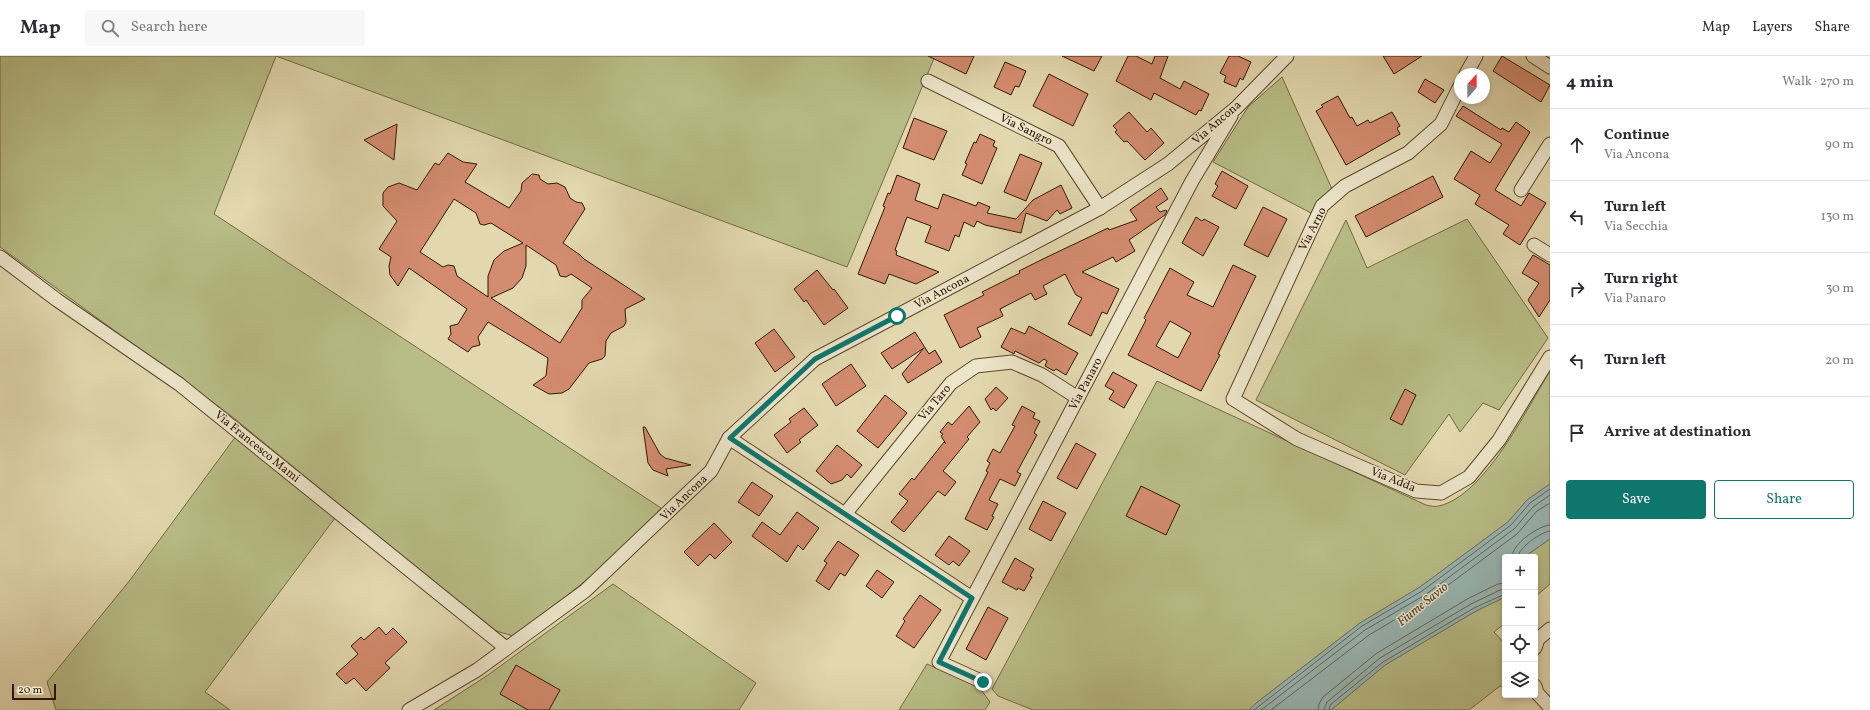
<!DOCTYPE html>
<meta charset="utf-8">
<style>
body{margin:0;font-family:Vollkorn,serif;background:#f7f7f7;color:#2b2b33}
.controls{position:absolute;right:12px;bottom:12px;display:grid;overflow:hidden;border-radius:4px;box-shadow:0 2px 6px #0003}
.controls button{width:36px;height:36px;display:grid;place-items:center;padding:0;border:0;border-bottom:1px solid #e1e1e2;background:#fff;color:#2b2b33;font:20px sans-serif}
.compass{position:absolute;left:1454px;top:12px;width:36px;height:36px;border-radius:50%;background:#fff;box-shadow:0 2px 6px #0003;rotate:21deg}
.scale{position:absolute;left:12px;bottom:10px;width:44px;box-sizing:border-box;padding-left:4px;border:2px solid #311901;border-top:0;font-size:11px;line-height:14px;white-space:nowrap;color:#311901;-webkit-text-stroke:3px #ece5ca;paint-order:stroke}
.stop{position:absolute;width:12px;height:12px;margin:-9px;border:3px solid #0f766e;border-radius:50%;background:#fff}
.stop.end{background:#0f766e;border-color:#fff;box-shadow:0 1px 4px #0008}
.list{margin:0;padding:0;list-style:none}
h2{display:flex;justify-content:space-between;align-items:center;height:52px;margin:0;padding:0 16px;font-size:17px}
h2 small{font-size:13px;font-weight:400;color:#7c7c81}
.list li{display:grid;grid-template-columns:26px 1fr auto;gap:12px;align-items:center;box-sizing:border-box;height:72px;padding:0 16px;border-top:1px solid #e1e1e2}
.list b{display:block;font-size:15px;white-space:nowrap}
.list p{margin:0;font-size:13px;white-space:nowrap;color:#7c7c81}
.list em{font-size:13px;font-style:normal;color:#7c7c81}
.actions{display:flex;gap:8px;padding:12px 16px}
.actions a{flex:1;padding:9px 0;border:1px solid #0f766e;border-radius:4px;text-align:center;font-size:14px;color:#0f766e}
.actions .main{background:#0f766e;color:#fff}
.icon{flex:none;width:22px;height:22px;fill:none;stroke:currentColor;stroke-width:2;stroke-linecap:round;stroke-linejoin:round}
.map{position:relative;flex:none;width:1550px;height:654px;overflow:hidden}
header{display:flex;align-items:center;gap:24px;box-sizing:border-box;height:56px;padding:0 20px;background:#fff;border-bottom:1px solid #e1e1e2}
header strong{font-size:19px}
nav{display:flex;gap:22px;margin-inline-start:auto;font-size:14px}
.search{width:280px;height:36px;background:#f7f7f7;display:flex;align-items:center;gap:10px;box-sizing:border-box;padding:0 14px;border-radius:4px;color:#7c7c81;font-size:15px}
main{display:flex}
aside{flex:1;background:#fff}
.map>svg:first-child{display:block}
.green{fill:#b8bd87;stroke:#746b44}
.water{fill:#99b7b5;stroke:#6f786d}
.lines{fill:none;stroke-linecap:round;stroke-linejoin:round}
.shore{stroke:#65685b;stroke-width:1}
.building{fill:#d48c70;stroke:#311901;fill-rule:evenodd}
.minor-casing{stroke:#5d482c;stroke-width:15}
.minor{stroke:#ece5ca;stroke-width:13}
.route{stroke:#0f766e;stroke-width:5}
.labels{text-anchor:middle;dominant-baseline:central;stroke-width:3;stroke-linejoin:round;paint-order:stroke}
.street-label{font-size:12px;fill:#311901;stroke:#ece5ca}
.water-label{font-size:13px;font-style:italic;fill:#504837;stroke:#ece5ca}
</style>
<header>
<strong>Map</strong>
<div class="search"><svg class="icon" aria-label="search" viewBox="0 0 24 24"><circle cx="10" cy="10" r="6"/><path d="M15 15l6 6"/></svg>Search here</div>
<nav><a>Map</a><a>Layers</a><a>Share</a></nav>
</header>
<main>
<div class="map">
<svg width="1550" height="654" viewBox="0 0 1550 654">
<rect width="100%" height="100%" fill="#e2d7ae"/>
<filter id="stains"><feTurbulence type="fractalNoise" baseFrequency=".005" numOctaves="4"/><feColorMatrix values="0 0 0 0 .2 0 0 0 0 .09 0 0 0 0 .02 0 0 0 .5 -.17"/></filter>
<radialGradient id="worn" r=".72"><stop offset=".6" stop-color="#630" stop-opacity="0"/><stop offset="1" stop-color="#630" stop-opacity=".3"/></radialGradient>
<!-- green -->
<g class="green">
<path d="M 0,0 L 935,0 L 847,211 L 276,0 L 214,158 L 661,452 C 621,501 564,542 513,580 L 493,574 L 230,359 L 0,191 Z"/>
<path d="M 1282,21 L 1332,133 L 1311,157 L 1213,106 L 1248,51 Z"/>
<path d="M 1467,163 L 1548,282 L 1499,354 L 1483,347 L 1460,376 L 1449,358 L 1405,419 L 1256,344 L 1346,164 L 1367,212 Z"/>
<path d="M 1550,315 L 1550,428 L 1527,444 L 1508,466 L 1420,531 L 1360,567 L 1255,648 L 1249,654 L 1033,654 L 998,640 L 992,633 L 1157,325 L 1426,449 C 1430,450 1435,451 1439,450 C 1485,439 1526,354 1550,315 Z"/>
<path d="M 236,380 L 335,462 L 205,636 L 230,654 L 56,654 L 47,626 L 130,524 Z"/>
<path d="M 1550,483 L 1550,528 L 1535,541 L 1535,501 L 1524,501 Z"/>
<path d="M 613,528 L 756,627 L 739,654 L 434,654 L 488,619 Z"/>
<path d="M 1505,541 L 1505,567 L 1494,576 L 1505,588 L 1505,632 L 1500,630 L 1469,654 L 1331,654 L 1385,609 L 1476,555 Z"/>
<path d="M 927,608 L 979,631 L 990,646 L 985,654 L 899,654 Z"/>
</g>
<!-- water -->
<path class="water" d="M 1550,428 L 1550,483 L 1524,501 L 1505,501 L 1505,541 L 1476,555 L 1385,609 L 1331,654 L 1249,654 L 1255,648 L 1360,567 L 1420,531 L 1508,466 L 1527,444 Z"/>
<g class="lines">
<!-- shore -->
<g class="shore">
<path d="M 1512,501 C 1512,488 1538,470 1550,469"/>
<path d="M 1518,501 C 1518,492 1541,476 1550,475"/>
<path d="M 1254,654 L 1362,570 L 1422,535 L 1511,469 L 1530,447 L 1550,433"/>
<path d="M 1261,654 L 1365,574 L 1425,539 L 1514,473 L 1533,451 L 1550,439"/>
<path d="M 1271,654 L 1369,579 L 1428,544 L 1517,478 L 1537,455 L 1550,447"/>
<path d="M 1318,654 L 1319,648 L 1323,641 L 1377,597 L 1469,542 L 1498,528 L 1505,527"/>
<path d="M 1324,654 L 1327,646 L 1380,602 L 1471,548 L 1500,534 L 1505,533"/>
<path d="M 1329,654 L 1330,649 L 1383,606 L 1474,552 L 1505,538"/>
</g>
</g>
<!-- building -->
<g class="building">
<path d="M 928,0 L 974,0 L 966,18 Z"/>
<path d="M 1062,0 L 1102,0 L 1094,15 Z"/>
<path d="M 1128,0 L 1136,0 L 1152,8 L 1155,0 L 1168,0 L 1160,22 L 1180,33 L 1184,25 L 1209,38 L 1201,55 L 1199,54 L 1196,59 L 1154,37 L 1151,44 L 1116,25 Z"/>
<path d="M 1229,0 L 1238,0 L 1251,6 L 1243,24 L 1240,22 L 1236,31 L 1224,26 L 1226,20 L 1220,17 Z"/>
<path d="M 1383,0 L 1422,0 L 1394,18 Z"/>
<path d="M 1502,0 L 1550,29 L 1541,46 L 1493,15 Z"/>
<path d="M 1005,6 L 1026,15 L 1019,31 L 1015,30 L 1011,39 L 994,31 Z"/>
<path d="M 1049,18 L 1088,38 L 1073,70 L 1033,50 Z"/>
<path d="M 1425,23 L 1444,34 L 1435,47 L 1418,36 Z"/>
<path d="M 1338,40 L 1350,62 L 1352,61 L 1357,70 L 1368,64 L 1370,67 L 1392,56 L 1400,70 L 1397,72 L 1400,78 L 1346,109 L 1316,55 L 1323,51 L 1321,49 Z"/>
<path d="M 1463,50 L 1501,74 L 1502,72 L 1509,76 L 1516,66 L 1530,76 L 1495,134 L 1521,150 L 1529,137 L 1546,147 L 1520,189 L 1503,178 L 1509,169 L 1475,148 L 1480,139 L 1454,123 L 1471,95 L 1490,107 L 1502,88 L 1456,60 Z"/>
<path d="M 1129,56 L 1147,76 L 1151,72 L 1164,87 L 1145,104 L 1127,85 L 1124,86 L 1115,76 L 1117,74 L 1113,70 Z"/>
<path d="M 914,62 L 947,75 L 934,104 L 903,92 Z"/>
<path d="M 397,68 L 394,104 L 364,84 Z"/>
<path d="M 980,78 L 995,85 L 993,90 L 997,92 L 982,128 L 962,119 L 967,108 L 965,107 L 974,86 L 976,87 Z"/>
<path d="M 448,97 L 463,106 L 477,108 L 465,126 L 509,152 L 521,135 L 522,127 L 532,118 L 539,119 L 540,123 L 548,128 L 557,127 L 565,131 L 570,142 L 576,146 L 582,147 L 585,153 L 563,187 L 580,199 L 584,203 L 645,243 L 625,253 L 626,266 L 624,270 L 611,277 L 606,285 L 605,300 L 602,303 L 589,307 L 569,333 L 562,337 L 549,338 L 533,329 L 546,320 L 548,302 L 488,266 L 478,281 L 480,289 L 472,291 L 468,296 L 448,283 L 451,278 L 450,270 L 458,268 L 467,253 L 409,212 L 398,230 L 390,219 L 389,210 L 391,201 L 379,193 L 397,165 L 383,150 L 383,137 L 388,131 L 399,127 L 417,134 L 435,107 L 439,109 ZM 454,143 L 476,157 L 480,168 L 484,169 L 491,167 L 523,187 L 504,195 L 494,204 L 488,220 L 488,241 L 457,220 L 454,210 L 448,209 L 443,211 L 420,196 ZM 526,189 L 556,209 L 560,220 L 566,221 L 571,218 L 592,232 L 582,244 L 582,252 L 560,287 L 491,242 L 513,232 L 522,222 L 526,210 Z"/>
<path d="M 1020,98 L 1042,107 L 1026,145 L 1004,136 Z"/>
<path d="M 1222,115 L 1248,130 L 1236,153 L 1212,140 L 1218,130 L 1215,128 Z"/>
<path d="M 897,119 L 920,128 L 915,144 L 938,153 L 943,138 L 976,150 L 978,146 L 990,151 L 987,157 L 1016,163 L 1033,144 L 1061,129 L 1072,152 L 1060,158 L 1057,154 L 1047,165 L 1026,157 L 1021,177 L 985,169 L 977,165 L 974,171 L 964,166 L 959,181 L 955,179 L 949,195 L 925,186 L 931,170 L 907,161 L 895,194 L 897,195 L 896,199 L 939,216 L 916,228 L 889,218 L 885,228 L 858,218 L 885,151 L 883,150 L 888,137 L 890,138 Z"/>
<path d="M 1433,120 L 1443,141 L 1366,181 L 1355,160 Z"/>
<path d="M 1161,132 L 1168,143 L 1156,151 L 1160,156 L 1166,154 L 1167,155 L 1165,159 L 1129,184 L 1135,195 L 1116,206 L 1113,201 L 1082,216 L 1119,233 L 1107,258 L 1102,256 L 1091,280 L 1068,268 L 1082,242 L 1076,239 L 1065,218 L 1043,230 L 1047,238 L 1035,244 L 1031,237 L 1000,253 L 1003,260 L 977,272 L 981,281 L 960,292 L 944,259 L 984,239 L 982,236 L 1020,217 L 1019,215 L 1045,202 L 1108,172 L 1109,174 L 1137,164 L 1130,154 Z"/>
<path d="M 1263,151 L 1287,163 L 1268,201 L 1244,189 Z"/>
<path d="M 1196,161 L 1202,165 L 1204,163 L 1219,171 L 1203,200 L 1182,187 Z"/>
<path d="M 1533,199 L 1550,209 L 1550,244 L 1539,261 L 1528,244 L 1539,227 L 1522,217 Z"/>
<path d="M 1233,209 L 1256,220 L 1218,298 L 1220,299 L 1201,335 L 1128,299 L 1146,264 L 1144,262 L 1170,212 L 1194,226 L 1187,239 L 1213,251 ZM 1170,265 L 1191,277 L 1178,302 L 1156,290 Z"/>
<path d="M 817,214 L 833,234 L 834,233 L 848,252 L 824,269 L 806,244 L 804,246 L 794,233 Z"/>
<path d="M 1029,270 L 1078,297 L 1066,319 L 1056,313 L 1054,315 L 1045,310 L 1047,305 L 1044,303 L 1039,307 L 1015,295 L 1014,298 L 1001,291 L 1011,272 L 1025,278 Z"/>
<path d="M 774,273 L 795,301 L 775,316 L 755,287 Z"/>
<path d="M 915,276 L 929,298 L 935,294 L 942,306 L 908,327 L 902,318 L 924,292 L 892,313 L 881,297 Z"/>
<path d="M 851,308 L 866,330 L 836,350 L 822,328 Z"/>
<path d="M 1113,316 L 1137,329 L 1124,352 L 1109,343 L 1114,335 L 1105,330 Z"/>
<path d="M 996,331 L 1008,342 L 996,355 L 993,352 L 991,354 L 985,343 Z"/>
<path d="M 1405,333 L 1416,339 L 1402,369 L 1390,363 Z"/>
<path d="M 885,339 L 907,357 L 878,392 L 857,375 Z"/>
<path d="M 969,350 L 980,366 L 967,381 L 969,383 L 943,415 L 956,426 L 945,440 L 938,435 L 904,476 L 891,466 L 908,445 L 899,438 L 912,422 L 914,424 L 944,386 L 946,388 L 941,380 L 943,378 L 940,376 L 948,366 L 952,369 Z"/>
<path d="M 1022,350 L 1035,357 L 1033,362 L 1040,365 L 1034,377 L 1037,379 L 1017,416 L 1021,418 L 1015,430 L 1000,423 L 989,444 L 998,448 L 992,460 L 994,461 L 987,474 L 965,463 L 988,416 L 986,415 L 990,407 L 987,405 L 993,393 L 1000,397 L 1015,370 L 1012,369 Z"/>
<path d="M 804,352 L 818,369 L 799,384 L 801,386 L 787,397 L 774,379 L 791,366 L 789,363 Z"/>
<path d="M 643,371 L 645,371 L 660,398 L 665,402 L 691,409 L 666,413 L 668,420 L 653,414 L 648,407 Z"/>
<path d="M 1076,387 L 1096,398 L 1077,433 L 1057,422 Z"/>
<path d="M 837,389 L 862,409 L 851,422 L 847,418 L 842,424 L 831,428 L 816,415 Z"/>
<path d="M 752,426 L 773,440 L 759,460 L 738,446 Z"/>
<path d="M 1141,430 L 1180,449 L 1166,479 L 1126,460 Z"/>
<path d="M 1043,445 L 1066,457 L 1051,485 L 1029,473 Z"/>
<path d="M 797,456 L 819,472 L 803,494 L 798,489 L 787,506 L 752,480 L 762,466 L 780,479 Z"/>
<path d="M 714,467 L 732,486 L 715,503 L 710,498 L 698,510 L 684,496 Z"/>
<path d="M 949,480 L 970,495 L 959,510 L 953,505 L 949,509 L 935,499 Z"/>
<path d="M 838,485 L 859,499 L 845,520 L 840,517 L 829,534 L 816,525 L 827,507 L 824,505 Z"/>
<path d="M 1015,502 L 1034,513 L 1030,520 L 1032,521 L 1024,535 L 1018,532 L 1017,534 L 1002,526 Z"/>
<path d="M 877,514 L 894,526 L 882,542 L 866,530 Z"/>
<path d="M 920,539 L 941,554 L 914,592 L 896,580 L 905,565 L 903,563 Z"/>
<path d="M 988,551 L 1008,562 L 986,604 L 966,593 Z"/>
<path d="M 379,571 L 386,579 L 393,572 L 407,586 L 385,607 L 390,612 L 366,635 L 354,622 L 346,628 L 336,618 L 358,598 L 351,590 L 361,581 L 364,584 Z"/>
<path d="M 516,609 L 560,634 L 549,654 L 528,654 L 500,638 Z"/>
</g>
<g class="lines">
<defs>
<g id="minor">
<path d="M 1533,0 L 1550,11"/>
<path d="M 1466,18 L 1476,0"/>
<path d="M 928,25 L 1059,90 L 1100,152"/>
<path d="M 1460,30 L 1441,68 L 1408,97 L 1345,130 L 1322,150 L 1233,343 L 1297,383 L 1416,435 L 1441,437 L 1469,421 L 1499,384 L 1550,301"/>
<path d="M 1521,134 L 1550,88"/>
<path d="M 1534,189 L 1550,199"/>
<path d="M 0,201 L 57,244 L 179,328 L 506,592"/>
<path d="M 729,382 L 972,542"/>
<path d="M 845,458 L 951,327 L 976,310 L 1012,306 L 1042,319 L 1078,342"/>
<path d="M 1535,592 L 1538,583 L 1550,573"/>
<path d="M 983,626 L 939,606 L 1192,125 L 1231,60"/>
<path d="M 1535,630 L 1537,637 L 1550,651"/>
<path d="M 409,654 L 477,614 L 585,535 L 711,415 L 729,382 L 815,303 L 1100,152 L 1168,108 L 1236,52 L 1287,0"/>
</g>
</defs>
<!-- minor casing -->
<use href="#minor" class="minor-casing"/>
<!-- minor -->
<use href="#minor" class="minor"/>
</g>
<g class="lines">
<!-- route -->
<path class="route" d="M 897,260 L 815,303 L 730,382 L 972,542 L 939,606 L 983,626"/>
</g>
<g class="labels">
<!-- street labels -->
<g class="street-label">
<text transform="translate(1217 67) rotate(-41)">Via Ancona</text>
<text transform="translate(1026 74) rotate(26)">Via Sangro</text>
<text transform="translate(1313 173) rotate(-63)">Via Arno</text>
<text transform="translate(942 236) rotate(-28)">Via Ancona</text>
<text transform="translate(1086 328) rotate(-62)">Via Panaro</text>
<text transform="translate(935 347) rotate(-50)">Via Taro</text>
<text transform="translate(257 391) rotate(39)">Via Francesco Mami</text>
<text transform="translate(1393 424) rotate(22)">Via Adda</text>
<text transform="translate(684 442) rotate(-44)">Via Ancona</text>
</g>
<!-- water labels -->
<g class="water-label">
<text transform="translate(1423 549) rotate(-39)">Fiume Savio</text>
</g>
</g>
<rect width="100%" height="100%" filter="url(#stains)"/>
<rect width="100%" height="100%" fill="url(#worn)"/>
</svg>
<div class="controls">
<button>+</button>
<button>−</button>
<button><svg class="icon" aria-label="locate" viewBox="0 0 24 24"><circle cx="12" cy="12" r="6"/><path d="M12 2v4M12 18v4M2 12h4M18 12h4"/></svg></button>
<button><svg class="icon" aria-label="layers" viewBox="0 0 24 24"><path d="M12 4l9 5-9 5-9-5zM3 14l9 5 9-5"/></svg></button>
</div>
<svg class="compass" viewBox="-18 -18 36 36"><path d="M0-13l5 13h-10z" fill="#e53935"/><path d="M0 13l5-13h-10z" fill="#7c7c81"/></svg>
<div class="scale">20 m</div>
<div class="stop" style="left:897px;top:260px"></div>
<div class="stop end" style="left:983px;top:626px"></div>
</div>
<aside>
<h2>4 min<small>Walk · 270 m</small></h2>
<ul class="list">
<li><svg class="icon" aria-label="ahead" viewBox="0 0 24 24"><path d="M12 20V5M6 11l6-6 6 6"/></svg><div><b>Continue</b><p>Via Ancona</p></div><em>90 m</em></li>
<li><svg class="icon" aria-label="left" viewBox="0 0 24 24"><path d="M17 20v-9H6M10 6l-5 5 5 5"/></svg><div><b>Turn left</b><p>Via Secchia</p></div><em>130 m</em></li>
<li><svg class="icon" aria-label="right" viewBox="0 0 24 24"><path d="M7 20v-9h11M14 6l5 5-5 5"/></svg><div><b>Turn right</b><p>Via Panaro</p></div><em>30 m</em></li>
<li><svg class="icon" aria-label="left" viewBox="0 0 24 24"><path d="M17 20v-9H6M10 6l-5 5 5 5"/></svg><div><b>Turn left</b></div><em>20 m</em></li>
<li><svg class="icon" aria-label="arrive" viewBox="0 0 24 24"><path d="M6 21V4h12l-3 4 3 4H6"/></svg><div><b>Arrive at destination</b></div></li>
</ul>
<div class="actions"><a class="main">Save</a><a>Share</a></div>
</aside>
</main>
